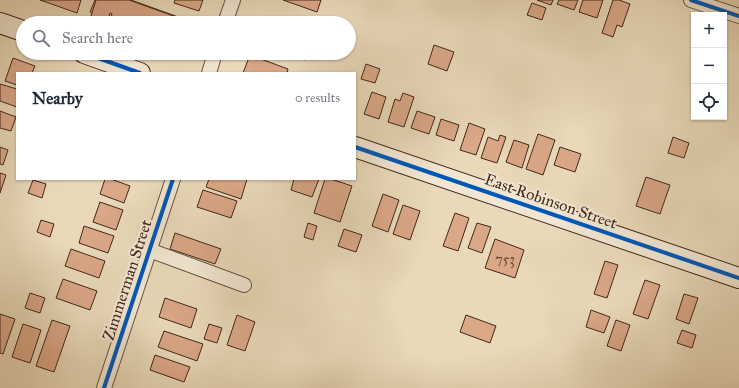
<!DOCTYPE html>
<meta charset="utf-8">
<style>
body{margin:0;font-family:"IM FELL Great Primer",serif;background:#f2f2f3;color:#1f2937}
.controls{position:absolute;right:12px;top:12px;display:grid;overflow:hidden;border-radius:0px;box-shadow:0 1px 3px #0004}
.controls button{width:36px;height:36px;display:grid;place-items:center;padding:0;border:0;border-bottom:1px solid #e0e1e3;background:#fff;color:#1f2937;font:20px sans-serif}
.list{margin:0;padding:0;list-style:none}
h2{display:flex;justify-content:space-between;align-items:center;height:52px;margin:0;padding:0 16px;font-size:17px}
h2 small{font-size:13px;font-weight:400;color:#747a83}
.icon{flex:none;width:22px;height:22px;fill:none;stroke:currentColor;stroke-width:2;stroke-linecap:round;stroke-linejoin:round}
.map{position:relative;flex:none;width:739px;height:388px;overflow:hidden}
.search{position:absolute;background:#fff;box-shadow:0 1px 3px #0004;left:16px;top:16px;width:340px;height:44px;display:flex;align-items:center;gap:10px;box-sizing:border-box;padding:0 14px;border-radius:22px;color:#747a83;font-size:15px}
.panel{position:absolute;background:#fff;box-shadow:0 1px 3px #0004;left:16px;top:72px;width:340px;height:108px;border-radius:0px}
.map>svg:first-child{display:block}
.building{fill:#daa787;stroke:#43281b}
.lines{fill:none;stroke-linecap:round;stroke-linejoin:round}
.street-casing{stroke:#6c5442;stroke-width:16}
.secondary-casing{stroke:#43281b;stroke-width:22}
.street{stroke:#f1e6d2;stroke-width:14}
.secondary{stroke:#f1e6d2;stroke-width:20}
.cycleway-casing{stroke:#f1e6d2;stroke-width:6}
.cycleway{stroke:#0057b8;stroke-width:4}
.labels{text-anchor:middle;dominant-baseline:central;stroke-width:4;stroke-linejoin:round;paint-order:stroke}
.number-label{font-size:14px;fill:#694836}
.street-label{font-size:16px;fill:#43281b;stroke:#f1e6d2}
</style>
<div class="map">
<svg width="739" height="388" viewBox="0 0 739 388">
<rect width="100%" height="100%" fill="#e9d9b9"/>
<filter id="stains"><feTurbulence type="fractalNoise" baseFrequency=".005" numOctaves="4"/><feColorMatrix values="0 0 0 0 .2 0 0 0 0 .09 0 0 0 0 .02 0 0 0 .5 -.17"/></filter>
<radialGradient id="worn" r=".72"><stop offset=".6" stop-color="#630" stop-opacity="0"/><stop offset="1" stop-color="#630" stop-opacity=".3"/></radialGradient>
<!-- building -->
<g class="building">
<path d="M 40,0 L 81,0 L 77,13 Z"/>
<path d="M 95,0 L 131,0 L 195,23 L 120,23 L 90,12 Z"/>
<path d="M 96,0 L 129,0 L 193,23 L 125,23 L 111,18 L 112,14 L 110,13 L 107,22 L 91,16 Z"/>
<path d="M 175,0 L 203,0 L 199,11 L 174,3 Z"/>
<path d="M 283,0 L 321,0 L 317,12 Z"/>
<path d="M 537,0 L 553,0 L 551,5 Z"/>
<path d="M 559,0 L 578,0 L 574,10 L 557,4 Z"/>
<path d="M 583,0 L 603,0 L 597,18 L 579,12 Z"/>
<path d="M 613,0 L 619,0 L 630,4 L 622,27 L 617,25 L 613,37 L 602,33 Z"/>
<path d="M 532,3 L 546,8 L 542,20 L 527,15 Z"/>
<path d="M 434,45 L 454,52 L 447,71 L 428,64 Z"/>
<path d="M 290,53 L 308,53 L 305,60 L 289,54 Z"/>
<path d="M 250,55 L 288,69 L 287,73 L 243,73 Z"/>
<path d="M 13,58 L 35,66 L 32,73 L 17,73 L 17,85 L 5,81 Z"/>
<path d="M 366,64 L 380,69 L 375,83 L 361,79 Z"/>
<path d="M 0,84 L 17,89 L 17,107 L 0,101 Z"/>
<path d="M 372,92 L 386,97 L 379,119 L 364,114 Z"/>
<path d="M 403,93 L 414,97 L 404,127 L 388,122 L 395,99 L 400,101 Z"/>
<path d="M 0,111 L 16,117 L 11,131 L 0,128 Z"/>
<path d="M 417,111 L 435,117 L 429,134 L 411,128 Z"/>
<path d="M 441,119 L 459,125 L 454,141 L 436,135 Z"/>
<path d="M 469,123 L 485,129 L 476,155 L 460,150 Z"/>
<path d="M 538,134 L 555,140 L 543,175 L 526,169 Z"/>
<path d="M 500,135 L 506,137 L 497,163 L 481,158 L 488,137 L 498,141 Z"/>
<path d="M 673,137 L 689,143 L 684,158 L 668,153 Z"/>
<path d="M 514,140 L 529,145 L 522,168 L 506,162 Z"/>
<path d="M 0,147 L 8,150 L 3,165 L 0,164 Z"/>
<path d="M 560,147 L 581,154 L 575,172 L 554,165 Z"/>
<path d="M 0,173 L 6,175 L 0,193 Z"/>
<path d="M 646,177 L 670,185 L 660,214 L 636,206 Z"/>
<path d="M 105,179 L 111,179 L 130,186 L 124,203 L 100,194 Z"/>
<path d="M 209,179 L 247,179 L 241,199 L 206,187 Z"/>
<path d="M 294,179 L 319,179 L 312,197 L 291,190 Z"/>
<path d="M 325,179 L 331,179 L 352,186 L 340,222 L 314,213 Z"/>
<path d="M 33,180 L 46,184 L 42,198 L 28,193 Z"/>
<path d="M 203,190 L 237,201 L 231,218 L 197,207 Z"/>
<path d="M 383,194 L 399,200 L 388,232 L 372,226 Z"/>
<path d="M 100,202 L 123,210 L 116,230 L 93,222 Z"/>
<path d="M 403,205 L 420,211 L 410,240 L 393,234 Z"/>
<path d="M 455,213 L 469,218 L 458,251 L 443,246 Z"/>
<path d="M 41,220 L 54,224 L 50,237 L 37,232 Z"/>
<path d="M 308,223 L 317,226 L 313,240 L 304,237 Z"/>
<path d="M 477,223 L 491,227 L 482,253 L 468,248 Z"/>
<path d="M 84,226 L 114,236 L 108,253 L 79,243 Z"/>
<path d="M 344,229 L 362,235 L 356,252 L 338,246 Z"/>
<path d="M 175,233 L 221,249 L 215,264 L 170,249 Z"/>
<path d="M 495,239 L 524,250 L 515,278 L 485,268 Z"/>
<path d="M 71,249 L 105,261 L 99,278 L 65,266 Z"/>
<path d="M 605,261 L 618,265 L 607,298 L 594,294 Z"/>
<path d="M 63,279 L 97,291 L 90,310 L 56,298 Z"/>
<path d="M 645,280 L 660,285 L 648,319 L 633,314 Z"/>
<path d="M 30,293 L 45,298 L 40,313 L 25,308 Z"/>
<path d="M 684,294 L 698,298 L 689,324 L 676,319 Z"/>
<path d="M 165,298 L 197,309 L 191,328 L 159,317 Z"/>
<path d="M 591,310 L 610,317 L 604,333 L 586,327 Z"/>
<path d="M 0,314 L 15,319 L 3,354 L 0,353 Z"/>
<path d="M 237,315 L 255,322 L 245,351 L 227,345 Z"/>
<path d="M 466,315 L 496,326 L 490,343 L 460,332 Z"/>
<path d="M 52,320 L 70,326 L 54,372 L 36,366 Z"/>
<path d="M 616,320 L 630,325 L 621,351 L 607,346 Z"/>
<path d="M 23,324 L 41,330 L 30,363 L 12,357 Z"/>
<path d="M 209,324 L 222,328 L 217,343 L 204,339 Z"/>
<path d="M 682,330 L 696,335 L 692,348 L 677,343 Z"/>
<path d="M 164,331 L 203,344 L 197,361 L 158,347 Z"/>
<path d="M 155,355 L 190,367 L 184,382 L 150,370 Z"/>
</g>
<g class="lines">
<defs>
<g id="street">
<path d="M 691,0 L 739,16"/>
<path d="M 225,23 L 233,0"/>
<path d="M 209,73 L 215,53"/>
<path d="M 149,250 L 244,285"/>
<path d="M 104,388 L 173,179"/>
</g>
<g id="secondary">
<path d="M 0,23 L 23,31"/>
<path d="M 84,53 L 140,73"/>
<path d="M 355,147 L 739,278"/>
</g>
</defs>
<!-- street casing -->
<use href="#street" class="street-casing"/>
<!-- secondary casing -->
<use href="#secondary" class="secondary-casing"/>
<!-- street -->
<use href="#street" class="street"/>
<!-- secondary -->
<use href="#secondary" class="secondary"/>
<defs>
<g id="cycleway">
<path d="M 691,0 L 739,16"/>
<path d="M 84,53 L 140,73"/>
<path d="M 355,147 L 739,278"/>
<path d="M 104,388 L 173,179"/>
</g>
</defs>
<!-- cycleway casing -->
<use href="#cycleway" class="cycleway-casing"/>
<!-- cycleway -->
<use href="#cycleway" class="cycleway"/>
</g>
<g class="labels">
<!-- number labels -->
<g class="number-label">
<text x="505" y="259">753</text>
</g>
<!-- street labels -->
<g class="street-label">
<text transform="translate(551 201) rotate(19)">East Robinson Street</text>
<text transform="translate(127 280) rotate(-72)">Zimmerman Street</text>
</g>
</g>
<rect width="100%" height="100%" filter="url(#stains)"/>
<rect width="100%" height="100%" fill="url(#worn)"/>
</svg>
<div class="controls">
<button>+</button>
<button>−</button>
<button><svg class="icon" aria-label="locate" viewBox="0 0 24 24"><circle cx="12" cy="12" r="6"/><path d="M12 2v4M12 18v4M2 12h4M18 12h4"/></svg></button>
</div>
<div class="search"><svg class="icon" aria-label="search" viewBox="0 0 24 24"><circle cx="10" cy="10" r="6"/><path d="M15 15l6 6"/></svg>Search here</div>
<section class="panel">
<h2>Nearby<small>0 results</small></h2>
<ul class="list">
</ul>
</section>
</div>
